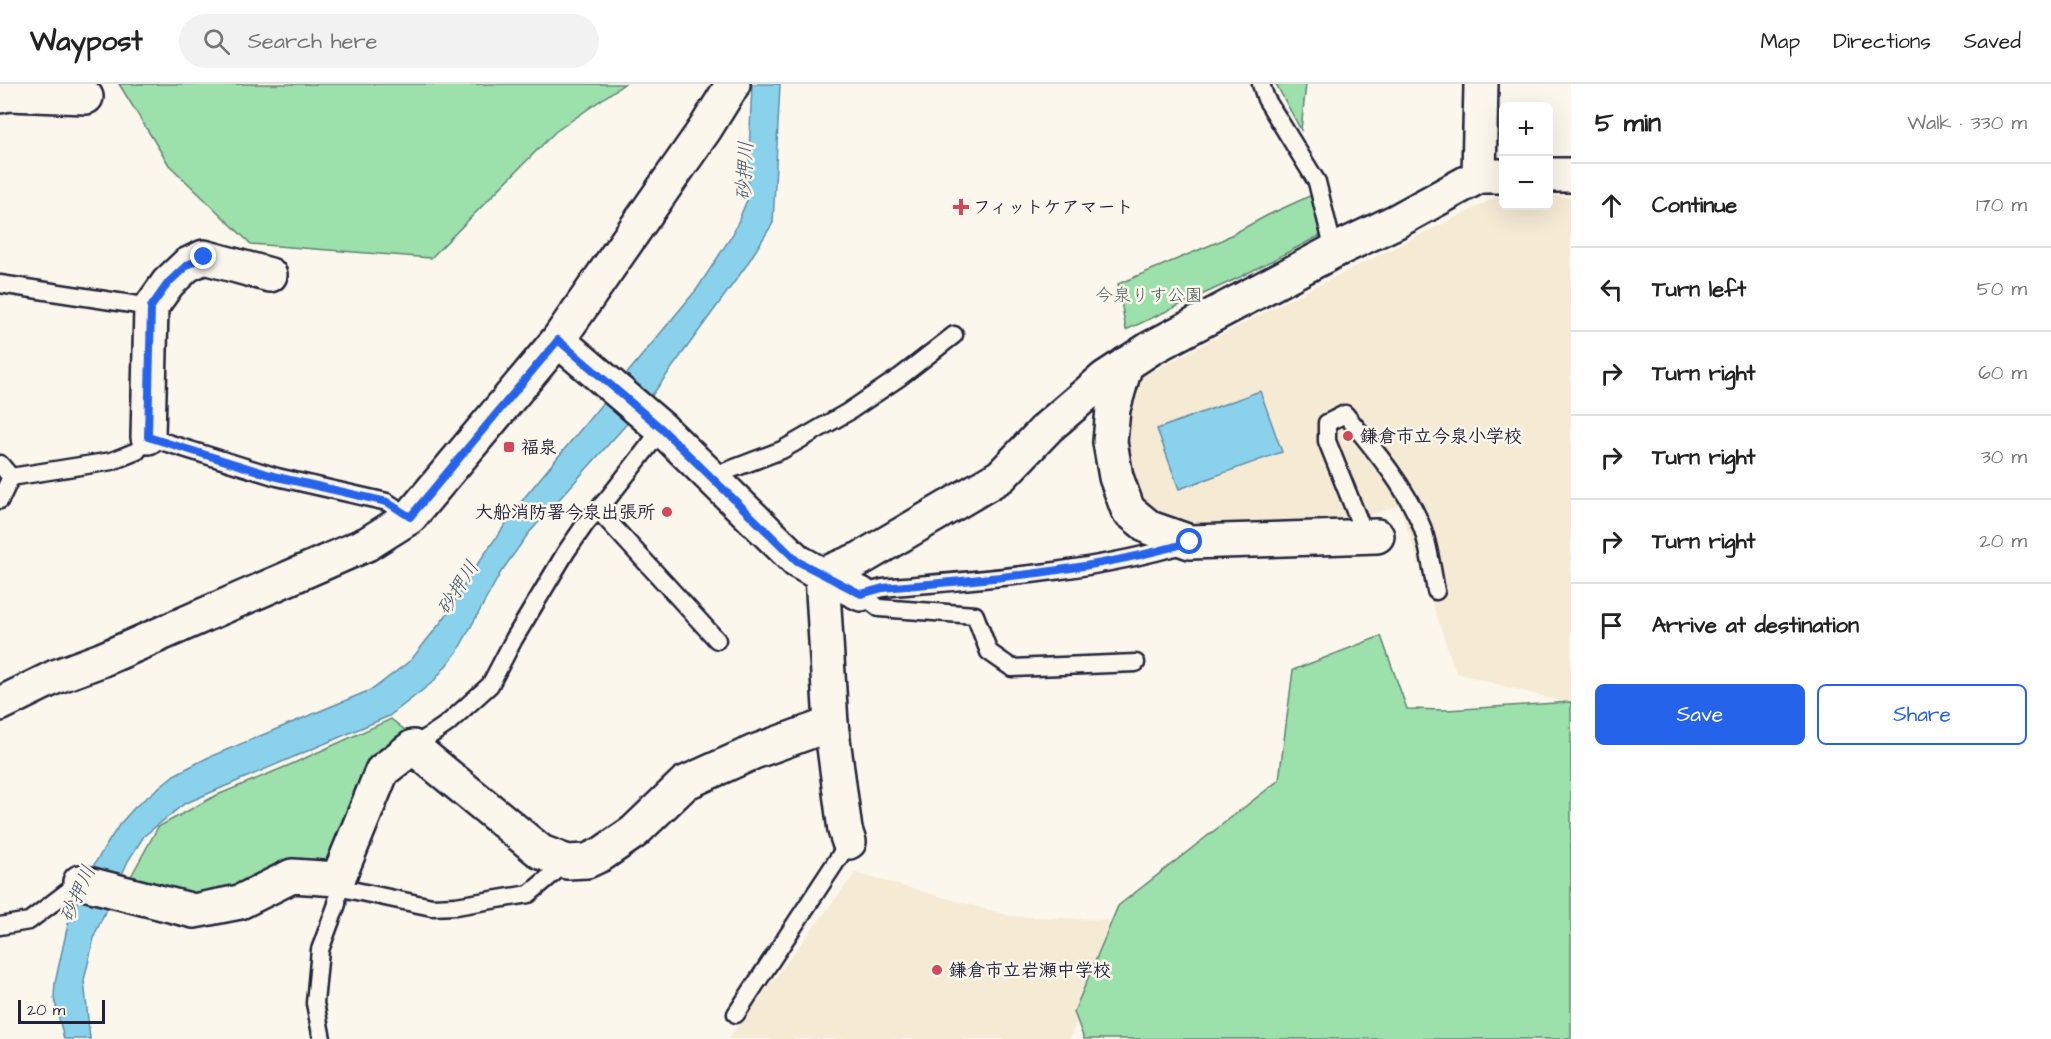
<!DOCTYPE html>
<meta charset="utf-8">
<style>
body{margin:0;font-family:"Architects Daughter","Klee One",sans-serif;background:#f2f2f2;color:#222}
.controls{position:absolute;right:18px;top:18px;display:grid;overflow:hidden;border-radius:9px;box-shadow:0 6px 24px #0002}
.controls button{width:54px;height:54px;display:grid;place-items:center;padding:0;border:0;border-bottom:2px solid #e0e0e0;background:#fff;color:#222;font:30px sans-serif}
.scale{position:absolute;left:18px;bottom:15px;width:87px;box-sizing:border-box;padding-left:6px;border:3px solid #22223b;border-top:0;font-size:16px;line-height:21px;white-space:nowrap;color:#22223b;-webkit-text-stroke:4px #fbf7ec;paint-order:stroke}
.stop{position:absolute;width:18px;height:18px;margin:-14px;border:4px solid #2563eb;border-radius:50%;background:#fff}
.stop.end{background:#2563eb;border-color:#fff;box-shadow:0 2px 6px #0008}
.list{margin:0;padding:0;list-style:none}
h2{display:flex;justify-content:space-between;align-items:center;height:78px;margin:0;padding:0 24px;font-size:26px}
h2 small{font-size:20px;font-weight:400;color:#767676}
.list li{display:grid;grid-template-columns:39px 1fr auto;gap:18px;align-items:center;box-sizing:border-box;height:84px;padding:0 24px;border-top:2px solid #e0e0e0}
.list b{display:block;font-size:22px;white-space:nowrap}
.list em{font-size:20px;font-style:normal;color:#767676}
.actions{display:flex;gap:12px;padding:18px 24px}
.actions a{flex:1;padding:14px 0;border:2px solid #2563eb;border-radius:9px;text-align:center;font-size:21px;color:#2563eb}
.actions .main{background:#2563eb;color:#fff}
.icon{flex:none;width:33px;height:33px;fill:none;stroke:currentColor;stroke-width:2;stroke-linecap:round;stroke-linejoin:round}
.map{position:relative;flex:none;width:1571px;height:955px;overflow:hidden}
header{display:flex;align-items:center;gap:36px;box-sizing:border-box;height:84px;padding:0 30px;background:#fff;border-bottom:2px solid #e0e0e0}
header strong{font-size:28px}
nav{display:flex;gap:33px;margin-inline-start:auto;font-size:21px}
.search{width:420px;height:54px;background:#f2f2f2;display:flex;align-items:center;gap:15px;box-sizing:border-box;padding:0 21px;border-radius:33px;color:#767676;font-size:22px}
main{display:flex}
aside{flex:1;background:#fff}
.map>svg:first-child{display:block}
.built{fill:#f5ead4}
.green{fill:#9ce0ab;stroke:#5f8173;stroke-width:1.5}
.water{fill:#8ad2ec;stroke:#608ca5;stroke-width:1.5}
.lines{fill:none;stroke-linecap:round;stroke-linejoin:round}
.service-casing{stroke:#22223b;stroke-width:21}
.minor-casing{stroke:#22223b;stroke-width:38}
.tertiary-casing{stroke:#22223b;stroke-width:38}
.service{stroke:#fbf7ec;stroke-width:16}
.minor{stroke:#fbf7ec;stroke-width:33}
.tertiary{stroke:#fbf7ec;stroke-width:33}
.route{stroke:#2563eb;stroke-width:8}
.poi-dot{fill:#d1495b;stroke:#fbf7ec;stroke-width:2}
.labels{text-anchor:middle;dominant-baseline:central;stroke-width:5;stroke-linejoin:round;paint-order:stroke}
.poi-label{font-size:18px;font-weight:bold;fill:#22223b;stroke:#fbf7ec;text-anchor:start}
.park-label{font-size:18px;fill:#475b5d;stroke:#fbf7ec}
.water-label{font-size:20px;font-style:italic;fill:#415770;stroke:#fbf7ec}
</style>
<header>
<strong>Waypost</strong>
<div class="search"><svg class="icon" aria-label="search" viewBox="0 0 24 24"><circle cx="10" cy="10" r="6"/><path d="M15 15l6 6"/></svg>Search here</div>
<nav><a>Map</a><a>Directions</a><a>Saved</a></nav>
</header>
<main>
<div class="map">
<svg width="1571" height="955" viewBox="0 0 1571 955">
<rect width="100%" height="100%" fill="#fbf7ec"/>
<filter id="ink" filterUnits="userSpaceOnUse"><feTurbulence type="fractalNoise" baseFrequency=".0167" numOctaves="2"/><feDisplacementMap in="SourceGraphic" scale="12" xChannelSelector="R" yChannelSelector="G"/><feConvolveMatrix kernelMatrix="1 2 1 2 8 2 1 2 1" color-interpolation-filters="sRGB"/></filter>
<g filter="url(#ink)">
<!-- built -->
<g class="built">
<path d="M 1499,112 L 1503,112 L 1504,122 L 1548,122 L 1549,112 L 1571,113 L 1571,620 L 1456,589 L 1399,421 L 1361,435 L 1295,439 L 1189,440 L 1167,434 L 1148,424 L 1131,401 L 1124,372 L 1129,310 L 1143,292 L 1286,217 Z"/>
<path d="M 855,789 L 1011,832 L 1109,836 L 1070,955 L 728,955 Z"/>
</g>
<!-- green -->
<g class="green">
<path d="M 119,0 L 624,0 L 555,48 L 431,174 L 251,160 L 169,81 Z"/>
<path d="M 1276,0 L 1306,0 L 1301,46 Z"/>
<path d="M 1316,109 L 1323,150 L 1238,194 L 1126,246 L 1118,200 L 1220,157 L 1268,131 Z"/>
<path d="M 1381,552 L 1407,625 L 1447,626 L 1571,618 L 1571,955 L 1084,955 L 1074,928 L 1118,822 L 1279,696 L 1293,586 Z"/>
<path d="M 391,635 L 411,651 L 354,732 L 327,778 L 287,781 L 256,803 L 196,817 L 129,796 L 158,743 L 215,712 L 292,680 Z"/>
</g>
<!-- water -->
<g class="water">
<path d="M 752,0 L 780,0 L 773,139 L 746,182 L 650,314 L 528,450 L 501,488 L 457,568 L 433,598 L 389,632 L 184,720 L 144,752 L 128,777 L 95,850 L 84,896 L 90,955 L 64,955 L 54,914 L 55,899 L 68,840 L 90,787 L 119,741 L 135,723 L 174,691 L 207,674 L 373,605 L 411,576 L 445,533 L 474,485 L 524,414 L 697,205 L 733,150 L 747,116 Z"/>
<path d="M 1260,307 L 1282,368 L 1179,405 L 1157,345 Z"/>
</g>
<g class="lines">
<defs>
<g id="service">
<path d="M 1261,0 L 1266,15 L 1317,98 L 1334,167"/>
<path d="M 0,200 L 151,223"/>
<path d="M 0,380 L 11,393"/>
<path d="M 11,393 L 112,377 L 137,367 L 148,353 L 277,393 L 387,418 L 410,433"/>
<path d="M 711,393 L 782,366 L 848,328 L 900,293 L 954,251"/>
<path d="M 0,416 L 11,393"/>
<path d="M 598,426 L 717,556"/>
<path d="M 1365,452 L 1327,357 L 1327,339 L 1345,330 C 1373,364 1405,401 1422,443 C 1429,462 1432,486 1436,507"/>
<path d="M 861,510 L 883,504 C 984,495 1088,489 1185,460"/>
<path d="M 861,510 L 879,524 L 975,531 L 989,568 L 1012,584 L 1136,579"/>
<path d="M 413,663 L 447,640 L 490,601 L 514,555 L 566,468 L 586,439 L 609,413 L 662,345"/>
<path d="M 337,803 L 432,823 L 456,822 L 529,810 L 567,778"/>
<path d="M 0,842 L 29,837 L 80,798"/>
<path d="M 736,930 L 849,758"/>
<path d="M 322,955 L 315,919 L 320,866 L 337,820 L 338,795"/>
</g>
<g id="minor">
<path d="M 1481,0 L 1479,92 L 1504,92"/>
<path d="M 0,12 L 9,10 L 86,13"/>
<path d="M 1548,91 L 1571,91"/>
<path d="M 1126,280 L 1113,325 L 1110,358 L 1116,393 L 1128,426 L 1150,444 L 1190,458 L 1377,452"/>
<path d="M 148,353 L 151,223 L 168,199 L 187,181 L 204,173 L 270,191"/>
<path d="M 822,491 L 831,640 L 845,746 L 849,758"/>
<path d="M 822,491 L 861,510"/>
<path d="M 80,798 L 194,827 L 240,818 L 292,792 L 338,795 L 382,687 L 413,663 L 541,768 L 567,778 L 587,777 L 602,770 L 634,748 L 685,699 L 754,668 L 831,640"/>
</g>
<g id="tertiary">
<path d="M 558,256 L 662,345 L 797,477 L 822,491 L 860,475 L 1001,392 L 1048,343 L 1105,294 L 1151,264 L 1334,167 L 1395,138 L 1479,92"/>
<path d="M 0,620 L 55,593 L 101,576 L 367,460 L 410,433 L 558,256 L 705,45 L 733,0"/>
</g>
</defs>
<!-- service casing -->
<use href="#service" class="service-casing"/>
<!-- minor casing -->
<use href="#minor" class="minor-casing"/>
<!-- tertiary casing -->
<use href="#tertiary" class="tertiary-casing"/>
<!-- service -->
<use href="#service" class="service"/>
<!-- minor -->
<use href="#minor" class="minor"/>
<!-- tertiary -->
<use href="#tertiary" class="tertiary"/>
</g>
</g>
<g class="lines" filter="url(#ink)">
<!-- route -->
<path class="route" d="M 204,173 L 187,181 L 168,199 L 151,223 L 148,353 L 277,393 L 387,418 L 410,433 L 558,256 L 662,345 L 797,477 L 861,510 L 883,504 C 986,495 1090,488 1190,458"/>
</g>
<!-- markers -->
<g class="poi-dot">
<path d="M958 114h6v6h6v6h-6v6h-6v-6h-6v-6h6z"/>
<circle cx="1348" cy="352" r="6"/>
<rect x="503" y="357" width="12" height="12" rx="3"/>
<circle cx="667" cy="428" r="6"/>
<circle cx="937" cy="886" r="6"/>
</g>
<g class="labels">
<!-- poi labels -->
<g class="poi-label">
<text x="973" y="123">フィットケアマート</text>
<text x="1360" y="352">鎌倉市立今泉小学校</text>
<text x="521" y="363">福泉</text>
<text x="655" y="428" text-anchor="end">大船消防署今泉出張所</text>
<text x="949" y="886">鎌倉市立岩瀬中学校</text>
</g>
<!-- park labels -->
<g class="park-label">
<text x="1149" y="211">今泉りす公園</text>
</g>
<!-- water labels -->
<g class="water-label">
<text transform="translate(745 87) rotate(-87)">砂押川</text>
<text transform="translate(458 504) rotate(-58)">砂押川</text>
<text transform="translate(78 810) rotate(-66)">砂押川</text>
</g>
</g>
</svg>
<div class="controls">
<button>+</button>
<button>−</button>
</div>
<div class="scale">20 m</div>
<div class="stop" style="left:1190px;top:458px"></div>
<div class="stop end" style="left:204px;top:173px"></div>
</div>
<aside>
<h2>5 min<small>Walk · 330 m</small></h2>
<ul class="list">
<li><svg class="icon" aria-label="ahead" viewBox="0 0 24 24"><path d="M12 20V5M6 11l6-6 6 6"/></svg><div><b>Continue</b></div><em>170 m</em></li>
<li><svg class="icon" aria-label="left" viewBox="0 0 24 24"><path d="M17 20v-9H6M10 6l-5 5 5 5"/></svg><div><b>Turn left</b></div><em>50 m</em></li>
<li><svg class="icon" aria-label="right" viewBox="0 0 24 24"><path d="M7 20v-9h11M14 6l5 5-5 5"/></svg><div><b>Turn right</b></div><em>60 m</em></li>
<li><svg class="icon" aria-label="right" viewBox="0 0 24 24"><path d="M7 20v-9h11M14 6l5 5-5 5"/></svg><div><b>Turn right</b></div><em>30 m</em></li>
<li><svg class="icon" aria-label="right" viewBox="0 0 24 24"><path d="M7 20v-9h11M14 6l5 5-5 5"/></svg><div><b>Turn right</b></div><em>20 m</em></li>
<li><svg class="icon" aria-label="arrive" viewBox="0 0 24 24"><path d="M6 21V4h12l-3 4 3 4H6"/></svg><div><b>Arrive at destination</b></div></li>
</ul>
<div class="actions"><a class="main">Save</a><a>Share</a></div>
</aside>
</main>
